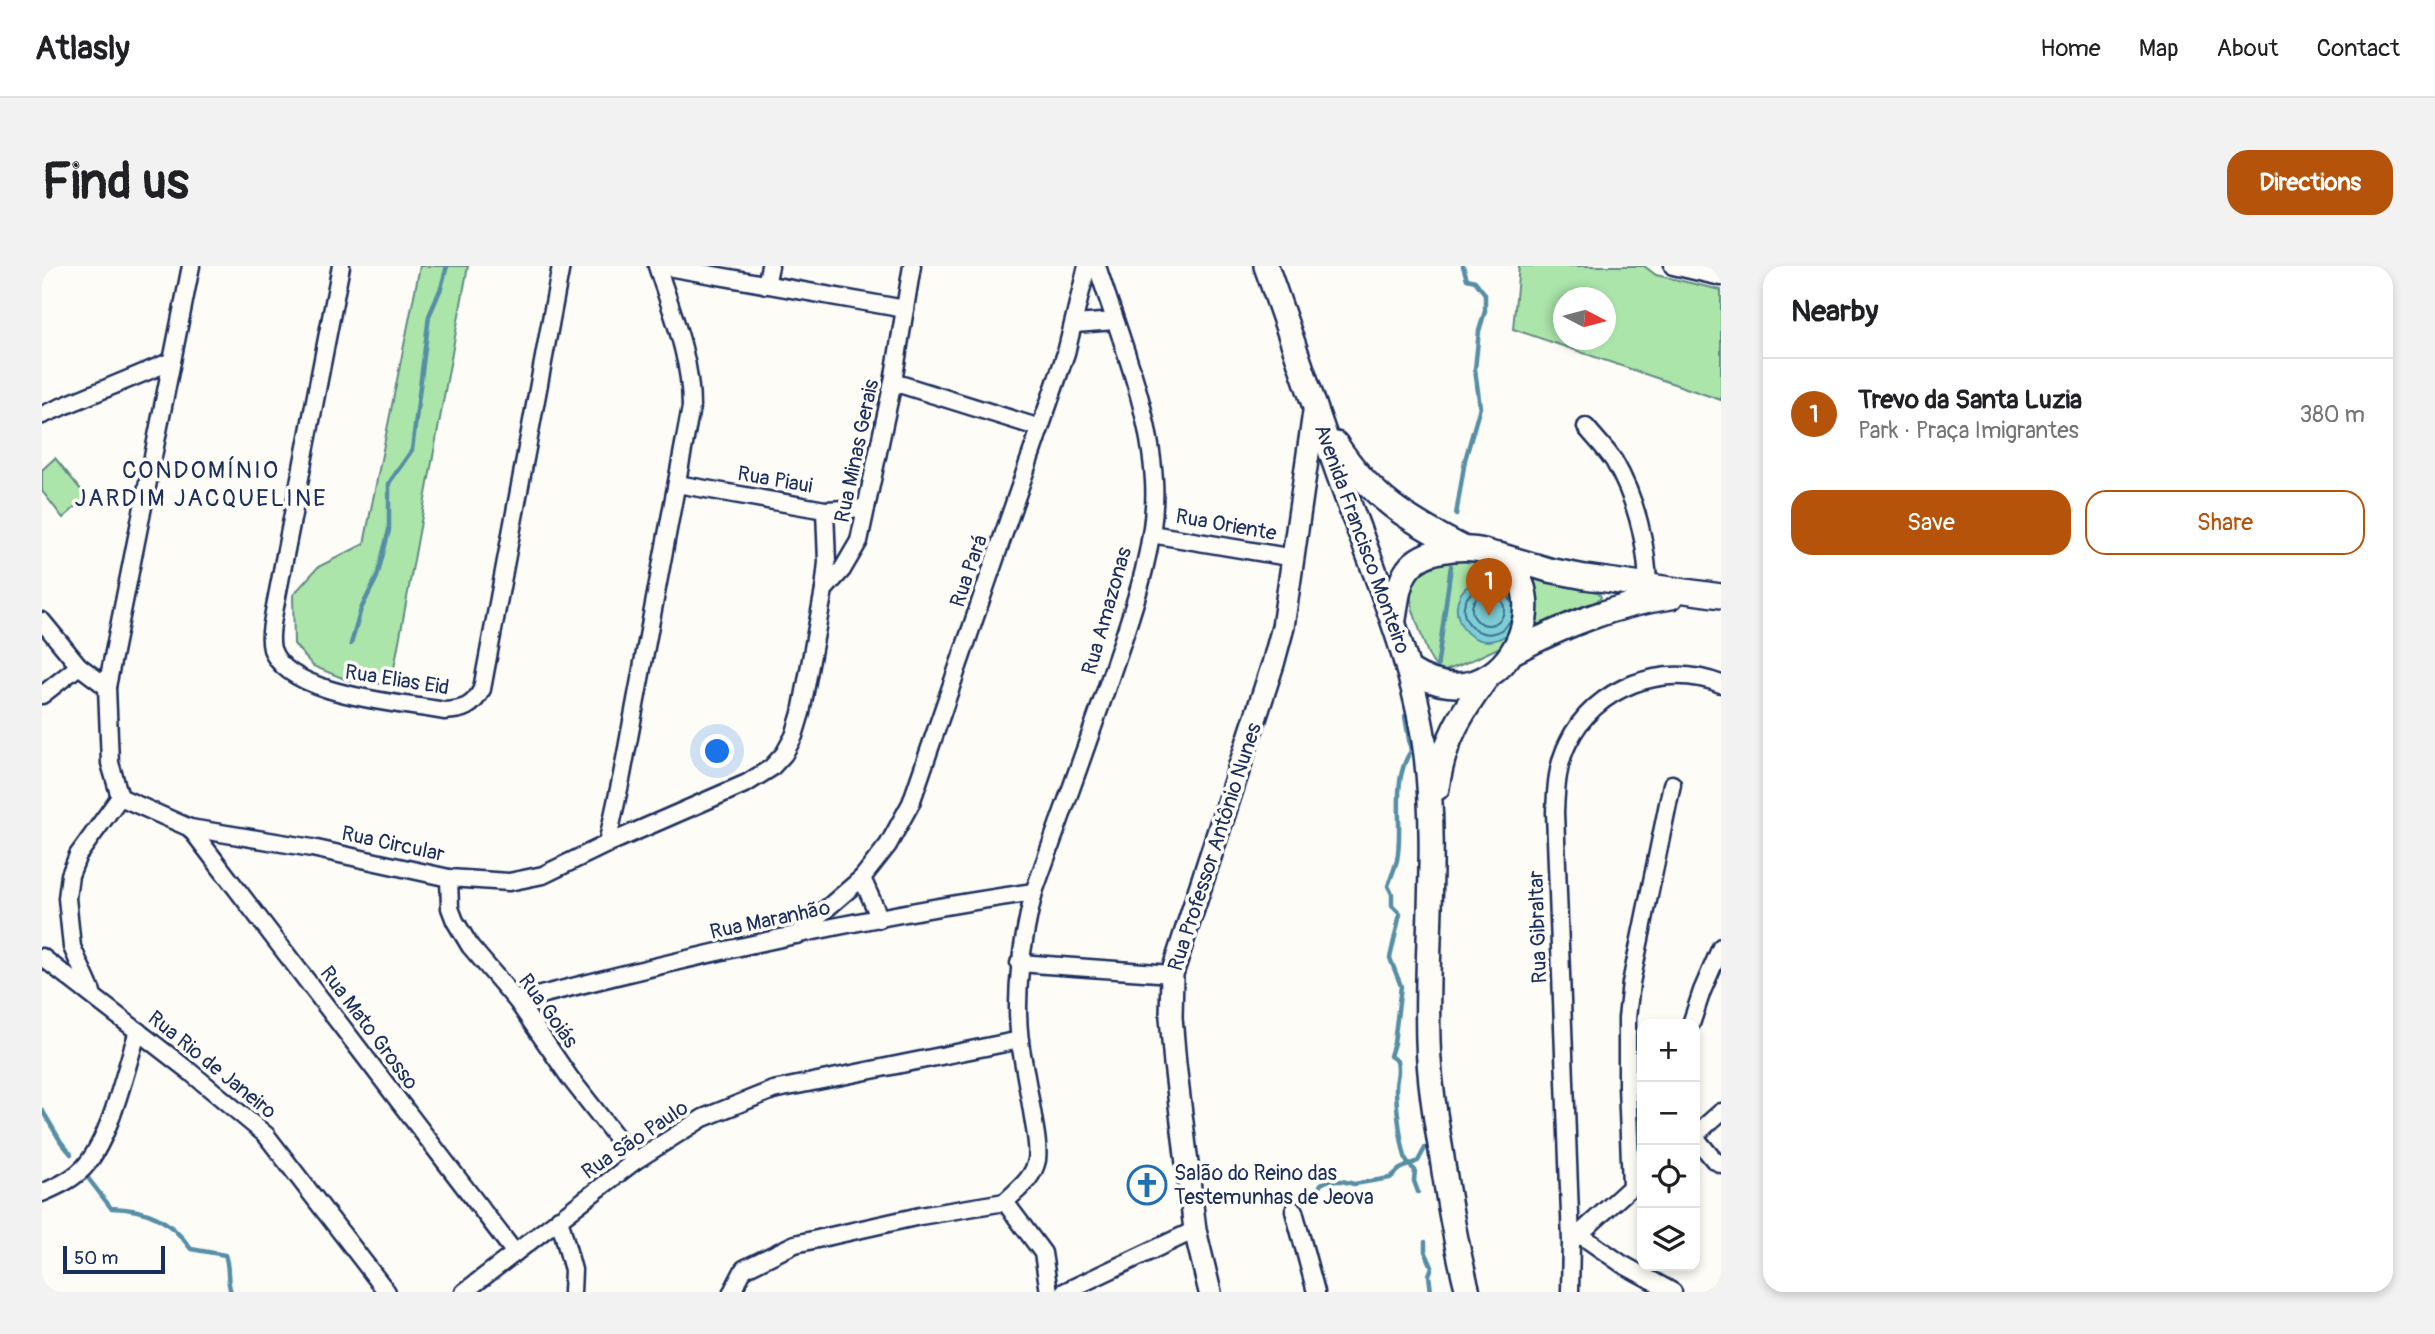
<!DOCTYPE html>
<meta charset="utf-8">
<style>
body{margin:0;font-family:Pangolin,sans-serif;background:#f2f2f2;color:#202124}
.controls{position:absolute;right:21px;bottom:21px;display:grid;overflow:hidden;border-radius:14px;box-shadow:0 4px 10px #0003}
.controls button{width:63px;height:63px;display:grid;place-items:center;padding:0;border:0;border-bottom:2px solid #e0e0e0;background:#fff;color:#202124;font:35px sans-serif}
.compass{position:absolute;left:1511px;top:21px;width:63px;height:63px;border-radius:50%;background:#fff;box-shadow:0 4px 10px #0003;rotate:96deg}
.scale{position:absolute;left:21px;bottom:18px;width:102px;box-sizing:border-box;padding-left:7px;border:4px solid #1b2f5e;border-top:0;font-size:19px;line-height:24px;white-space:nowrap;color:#1b2f5e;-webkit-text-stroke:5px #fdfcf7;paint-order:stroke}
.you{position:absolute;left:676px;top:486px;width:24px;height:24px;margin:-18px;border:5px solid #fff;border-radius:50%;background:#1a73e8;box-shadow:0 0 0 10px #1a73e833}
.badge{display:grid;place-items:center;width:46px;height:46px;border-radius:50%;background:#b45309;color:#fff;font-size:23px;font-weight:700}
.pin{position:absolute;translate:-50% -58px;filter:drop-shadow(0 2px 4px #0008)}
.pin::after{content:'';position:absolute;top:37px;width:24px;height:21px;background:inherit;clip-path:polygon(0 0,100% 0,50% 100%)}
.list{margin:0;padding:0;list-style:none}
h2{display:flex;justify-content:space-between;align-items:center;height:91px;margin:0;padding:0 28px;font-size:30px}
h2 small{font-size:23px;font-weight:400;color:#757577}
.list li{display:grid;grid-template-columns:46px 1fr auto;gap:21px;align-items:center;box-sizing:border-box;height:112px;padding:0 28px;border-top:2px solid #e0e0e0}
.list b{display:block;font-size:26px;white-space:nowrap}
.list p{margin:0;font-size:23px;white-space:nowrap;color:#757577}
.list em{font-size:23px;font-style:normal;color:#757577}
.actions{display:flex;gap:14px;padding:21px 28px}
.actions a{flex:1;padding:16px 0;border:2px solid #b45309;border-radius:21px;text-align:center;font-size:24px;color:#b45309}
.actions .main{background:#b45309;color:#fff}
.icon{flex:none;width:38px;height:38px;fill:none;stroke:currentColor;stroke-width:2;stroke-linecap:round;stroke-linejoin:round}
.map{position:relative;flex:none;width:1679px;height:1026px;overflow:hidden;border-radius:21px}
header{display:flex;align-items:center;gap:42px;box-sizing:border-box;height:98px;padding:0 35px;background:#fff;border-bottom:2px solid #e0e0e0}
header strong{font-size:33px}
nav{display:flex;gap:38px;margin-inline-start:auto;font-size:24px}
.intro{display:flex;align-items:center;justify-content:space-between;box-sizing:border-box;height:168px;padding:0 42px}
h1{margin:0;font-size:49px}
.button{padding:18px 32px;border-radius:21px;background:#b45309;color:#fff;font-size:24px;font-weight:700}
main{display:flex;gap:42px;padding:0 42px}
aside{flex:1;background:#fff;border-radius:21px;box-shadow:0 4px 10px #0003}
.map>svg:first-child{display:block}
.green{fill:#abe5aa;stroke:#638a84;stroke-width:2;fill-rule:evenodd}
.water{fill:#7dced6;stroke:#568ea6;stroke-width:2}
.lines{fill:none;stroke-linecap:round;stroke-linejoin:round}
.shore{stroke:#426f8e;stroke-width:2}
.stream{stroke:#568ea6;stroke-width:4.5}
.minor-casing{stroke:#1b2f5e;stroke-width:21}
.tertiary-casing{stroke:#1b2f5e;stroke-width:26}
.secondary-casing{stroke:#1b2f5e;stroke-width:28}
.minor{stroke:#fdfcf7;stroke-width:16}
.tertiary{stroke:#fdfcf7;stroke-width:21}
.secondary{stroke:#fdfcf7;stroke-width:23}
.labels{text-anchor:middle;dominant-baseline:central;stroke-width:7;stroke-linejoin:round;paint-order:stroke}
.street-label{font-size:21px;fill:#1b2f5e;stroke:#fdfcf7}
.poi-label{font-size:21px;fill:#1b2f5e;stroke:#fdfcf7;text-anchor:start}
.quarter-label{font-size:24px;letter-spacing:2px;fill:#1b2f5e;stroke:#fdfcf7}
</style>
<header>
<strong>Atlasly</strong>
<nav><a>Home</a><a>Map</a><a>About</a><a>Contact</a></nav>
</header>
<div class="intro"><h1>Find us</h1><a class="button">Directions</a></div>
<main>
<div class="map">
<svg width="1679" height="1026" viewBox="0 0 1679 1026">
<rect width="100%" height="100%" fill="#fdfcf7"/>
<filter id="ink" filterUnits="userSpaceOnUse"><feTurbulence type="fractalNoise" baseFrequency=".0143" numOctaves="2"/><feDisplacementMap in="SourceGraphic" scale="14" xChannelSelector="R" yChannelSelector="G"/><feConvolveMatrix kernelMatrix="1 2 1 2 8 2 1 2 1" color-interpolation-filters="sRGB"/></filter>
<g filter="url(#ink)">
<!-- green -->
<g class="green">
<path d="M 378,0 L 426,0 L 349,419 L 305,414 L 271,400 L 252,378 L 251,329 L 276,301 L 322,278 Z"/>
<path d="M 1477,0 L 1602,0 L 1614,9 L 1679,24 L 1679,134 L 1471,63 ZM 1521,32 L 1563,32 L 1563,74 L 1521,74 Z"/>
<path d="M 13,192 L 45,231 L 21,252 L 0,225 L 0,204 Z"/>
<path d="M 1423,292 L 1547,321 L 1556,325 L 1559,331 L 1555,335 C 1535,343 1408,408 1400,405 C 1388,400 1383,379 1379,368 C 1375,355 1366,335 1369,322 C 1371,314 1377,305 1380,297 Z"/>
</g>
<!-- water -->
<path class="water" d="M 1448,312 C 1460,314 1467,319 1474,328 L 1469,366 C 1420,402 1387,318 1448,312 Z"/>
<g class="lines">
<!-- shore -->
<g class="shore">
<circle cx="1446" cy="343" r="16"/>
<path d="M 1468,355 C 1446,387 1405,351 1429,327 C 1434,321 1442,318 1449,319 C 1459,320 1466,327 1469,336"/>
</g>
<!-- stream -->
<g class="stream">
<path d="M 1414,249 L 1423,194 L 1438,141 L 1433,103 L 1437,65 L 1443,45 L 1443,28 L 1433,15 L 1425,13 L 1421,0"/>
<path d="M 309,378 L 319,343 L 335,311 L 347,264 L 347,217 L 370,184 L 387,50 L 399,22 L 405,0"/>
<path d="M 1395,403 L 1409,300"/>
<path d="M 1363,450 L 1369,485 C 1348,516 1362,558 1355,594 C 1353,602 1349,611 1346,620 L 1350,628 L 1350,640 L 1358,648 L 1348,692 L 1359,720 L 1352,777 L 1348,790 L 1355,795 C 1358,807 1354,811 1354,822 C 1354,838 1359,882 1365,896 C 1366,899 1370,901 1373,904 L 1372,915 L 1376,926"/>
<path d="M 0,844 L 19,876 L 29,888"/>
<path d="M 46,912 L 69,942 C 105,943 128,953 149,983 L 183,989 C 188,1002 184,1013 189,1026"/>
<path d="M 1273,929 L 1279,918 L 1285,915 L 1300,915 L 1312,918 L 1348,912 L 1358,903 L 1376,895 L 1383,882"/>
<path d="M 1383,976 L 1383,985 L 1390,1001 L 1387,1009 L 1389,1026"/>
</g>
<defs>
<g id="minor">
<path d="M 149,0 L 65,421 L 68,497 L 78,531 L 148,562 L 270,582 L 407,612 L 467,616 L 501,609 L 565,578 L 705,517 L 729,502 L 742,488 L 752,470 L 759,447 L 782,324 L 800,304 L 817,275 L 851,116 L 870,0"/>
<path d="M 299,0 L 232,346 C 230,358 227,371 230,383 C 245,430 360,437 402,445 C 421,444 431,441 440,423 L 519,0"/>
<path d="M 620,0 L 863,43"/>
<path d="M 1631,0 L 1679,11"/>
<path d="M 724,19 L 728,0"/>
<path d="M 1033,58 L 1073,55"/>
<path d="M 851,116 L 998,162"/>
<path d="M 0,149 L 130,95"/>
<path d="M 1544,161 C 1553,172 1564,183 1572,195 C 1594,233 1605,278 1606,321"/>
<path d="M 635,218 L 783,244 L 824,242"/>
<path d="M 1109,268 L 1252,292"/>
<path d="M 782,324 L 785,296 L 783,244"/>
<path d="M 0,355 L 37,400 L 65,421"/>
<path d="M 0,429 L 37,400"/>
<path d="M 148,562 L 473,987"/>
<path d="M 565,578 L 580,509 L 649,141 C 649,91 630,47 615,0"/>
<path d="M 407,612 L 408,642 L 413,655 L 428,680 L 475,735 L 528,812 L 593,895"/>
<path d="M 820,612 L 838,653"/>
<path d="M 754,669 L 820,612 L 846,579 L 869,537 L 1024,87 L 1045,0"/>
<path d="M 0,691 L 147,805 L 224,869 L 345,1026"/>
<path d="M 977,697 L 1130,708"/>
<path d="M 50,726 L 30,681 L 25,632 L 28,609 L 36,589 L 78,531"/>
<path d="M 475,735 C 646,691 818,651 992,626"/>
<path d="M 1649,758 L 1660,725 L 1679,681"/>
<path d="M 1653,869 L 1679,846"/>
<path d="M 1653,871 L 1672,894 L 1679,898"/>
<path d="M 1589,920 L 1585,820 L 1585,752 L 1589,717 L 1630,518"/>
<path d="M 0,927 C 16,920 34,912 45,898 C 70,867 83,804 96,765"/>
<path d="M 963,936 C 976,923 991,913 995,894 C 997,879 993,865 991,851 C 987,826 982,801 978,776 C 972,725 980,676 992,626 C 1018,553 1045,480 1070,406 C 1090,347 1116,277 1112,215 C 1108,143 1077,68 1055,0"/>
<path d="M 963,936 L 1001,987 L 1007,1026"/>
<path d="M 1252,945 L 1274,1026"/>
<path d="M 517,952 L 531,1004 L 530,1026"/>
<path d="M 1537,968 L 1580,998 L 1631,1026"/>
<path d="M 1532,973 L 1600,911"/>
<path d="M 422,1026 L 593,895 L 661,852 L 731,824 L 978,774"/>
<path d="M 690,1026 L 702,1003 L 753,978 L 878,950 L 963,936"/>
<path d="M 1022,1026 L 1153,964"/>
<path d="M 1528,1026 L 1529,976 L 1513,546 C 1514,522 1515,499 1526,477 C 1552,421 1623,395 1679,418"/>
</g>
<path id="tertiary" d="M 1168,1026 L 1153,964 L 1133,798 L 1129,751 L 1130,708 L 1231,398 L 1241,361 L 1273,139"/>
<g id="secondary">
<path d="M 1224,0 C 1252,78 1278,158 1306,235 C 1337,318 1373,401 1384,489 C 1396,584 1383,679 1386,775 C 1387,812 1393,849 1399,885 C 1406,933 1414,980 1426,1026"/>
<path d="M 1294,178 C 1330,232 1364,253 1421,282"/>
<path d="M 1457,289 L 1507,304 L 1543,311 L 1679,330"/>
<path d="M 1352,353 C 1357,319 1359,293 1398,285 C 1545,258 1482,479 1366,403"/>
<path d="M 1473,385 C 1523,359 1573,339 1629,331"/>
<path d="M 1395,522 C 1402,474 1418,449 1446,410"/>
</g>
</defs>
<!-- minor casing -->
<use href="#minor" class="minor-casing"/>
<!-- tertiary casing -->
<use href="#tertiary" class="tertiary-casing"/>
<!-- secondary casing -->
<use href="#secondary" class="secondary-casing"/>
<!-- minor -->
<use href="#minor" class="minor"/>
<!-- tertiary -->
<use href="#tertiary" class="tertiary"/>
<!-- secondary -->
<use href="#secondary" class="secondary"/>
</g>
</g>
<!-- icons -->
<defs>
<symbol id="church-ring" viewBox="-11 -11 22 22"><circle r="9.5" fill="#fdfcf7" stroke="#1f6fb2" stroke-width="1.5"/><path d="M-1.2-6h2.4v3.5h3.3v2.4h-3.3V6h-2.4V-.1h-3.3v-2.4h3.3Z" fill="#1f6fb2"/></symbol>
</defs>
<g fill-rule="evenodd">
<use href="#church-ring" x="1083" y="897" width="44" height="44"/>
</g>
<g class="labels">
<!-- street labels -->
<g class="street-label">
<text transform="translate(815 185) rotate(-78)">Rua Minas Gerais</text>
<text transform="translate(733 214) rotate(10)">Rua Piaui</text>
<text transform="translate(1184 259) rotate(10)">Rua Oriente</text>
<text transform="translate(1320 273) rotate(70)">Avenida Francisco Monteiro</text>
<text transform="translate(927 305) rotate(-71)">Rua Pará</text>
<text transform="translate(1065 345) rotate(-74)">Rua Amazonas</text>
<text transform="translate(355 414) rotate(9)">Rua Elias Eid</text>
<text transform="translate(351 578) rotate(12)">Rua Circular</text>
<text transform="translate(1173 581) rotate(-72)">Rua Professor Antônio Nunes</text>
<text transform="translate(728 654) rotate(-12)">Rua Maranhão</text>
<text transform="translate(1496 661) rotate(-92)">Rua Gibraltar</text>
<text transform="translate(506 745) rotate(54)">Rua Goiás</text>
<text transform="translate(327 762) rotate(53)">Rua Mato Grosso</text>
<text transform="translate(170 799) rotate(39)">Rua Rio de Janeiro</text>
<text transform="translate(593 874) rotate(-34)">Rua São Paulo</text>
</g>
<!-- poi labels -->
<g class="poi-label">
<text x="1132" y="907">Salão do Reino das<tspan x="1132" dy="24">Testemunhas de Jeova</tspan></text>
</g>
<!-- quarter labels -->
<g class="quarter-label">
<text x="159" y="204">CONDOMÍNIO<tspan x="159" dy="28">JARDIM JACQUELINE</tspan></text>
</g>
</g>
</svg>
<div class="controls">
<button>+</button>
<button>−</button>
<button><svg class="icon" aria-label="locate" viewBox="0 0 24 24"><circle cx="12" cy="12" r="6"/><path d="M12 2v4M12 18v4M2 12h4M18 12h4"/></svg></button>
<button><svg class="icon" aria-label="layers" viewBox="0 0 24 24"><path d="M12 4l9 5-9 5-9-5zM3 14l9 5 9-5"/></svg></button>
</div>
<svg class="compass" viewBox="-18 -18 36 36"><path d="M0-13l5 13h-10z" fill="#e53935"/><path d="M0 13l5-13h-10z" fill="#757577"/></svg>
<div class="scale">50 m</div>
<div class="you"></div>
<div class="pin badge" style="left:1447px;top:350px">1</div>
</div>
<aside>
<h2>Nearby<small></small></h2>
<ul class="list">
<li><span class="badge">1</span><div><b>Trevo da Santa Luzia</b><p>Park · Praça Imigrantes</p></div><em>380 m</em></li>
</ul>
<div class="actions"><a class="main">Save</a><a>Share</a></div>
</aside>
</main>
